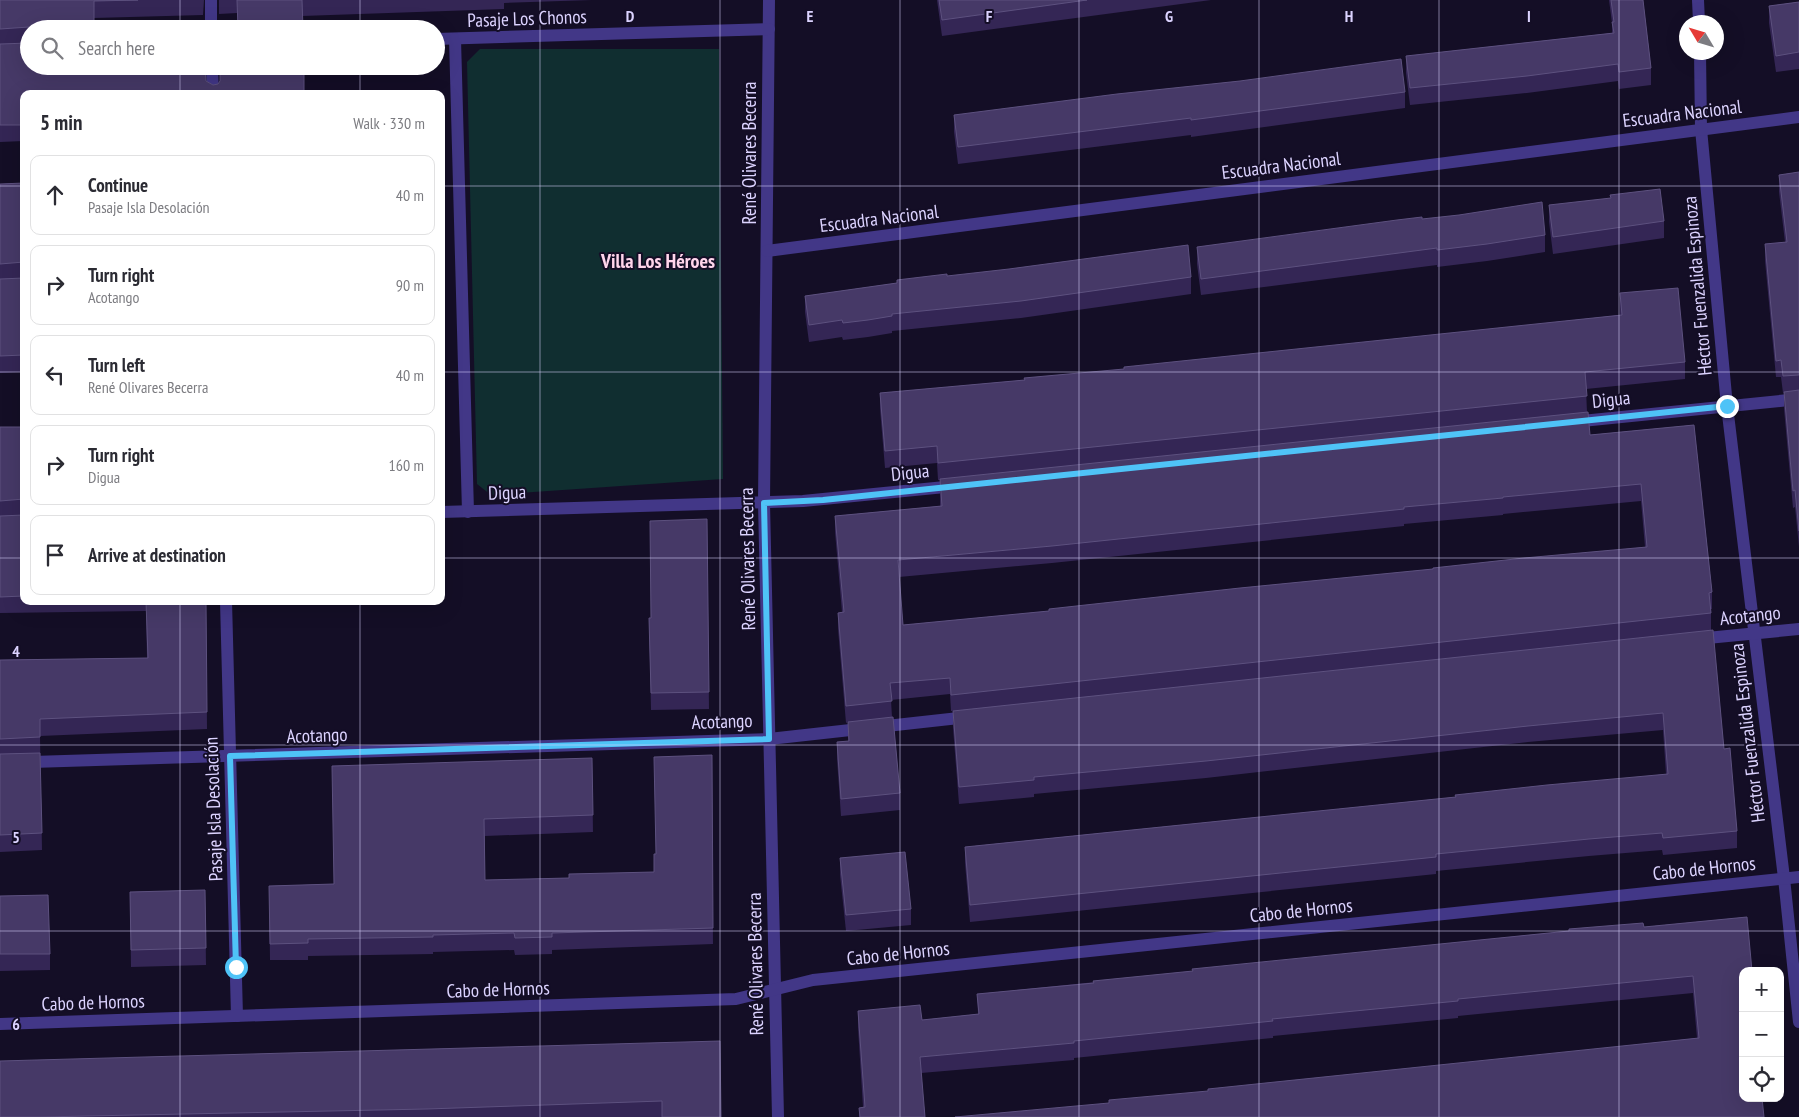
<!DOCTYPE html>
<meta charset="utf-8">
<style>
body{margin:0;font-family:"PT Sans Narrow",sans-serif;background:#f7f7f7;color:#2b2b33}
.controls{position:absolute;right:15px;bottom:15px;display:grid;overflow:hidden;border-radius:10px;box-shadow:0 5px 20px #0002}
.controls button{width:45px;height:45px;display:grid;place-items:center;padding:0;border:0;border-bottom:1px solid #e1e1e2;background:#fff;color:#2b2b33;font:25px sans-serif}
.compass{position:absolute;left:1679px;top:15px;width:45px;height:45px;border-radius:50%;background:#fff;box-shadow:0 5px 20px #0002;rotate:308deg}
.stop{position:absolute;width:15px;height:15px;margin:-11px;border:4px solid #4fc3f7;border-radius:50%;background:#fff}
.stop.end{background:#4fc3f7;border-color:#fff;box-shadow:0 1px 5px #0008}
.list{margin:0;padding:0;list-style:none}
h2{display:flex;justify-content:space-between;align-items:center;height:65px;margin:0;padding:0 20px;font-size:21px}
h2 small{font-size:16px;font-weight:400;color:#7c7c81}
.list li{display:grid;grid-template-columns:32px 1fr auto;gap:15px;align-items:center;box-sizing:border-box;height:80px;margin:0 10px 10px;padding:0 10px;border:1px solid #e1e1e2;border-radius:10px}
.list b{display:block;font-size:19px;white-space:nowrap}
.list p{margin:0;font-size:16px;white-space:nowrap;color:#7c7c81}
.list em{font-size:16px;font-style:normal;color:#7c7c81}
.icon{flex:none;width:28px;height:28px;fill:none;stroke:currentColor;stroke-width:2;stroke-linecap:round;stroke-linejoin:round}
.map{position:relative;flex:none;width:1799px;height:1117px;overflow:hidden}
.search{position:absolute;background:#fff;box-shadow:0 5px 20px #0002;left:20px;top:20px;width:425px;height:55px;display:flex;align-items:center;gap:12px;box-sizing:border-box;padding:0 18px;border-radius:28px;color:#7c7c81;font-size:19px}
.panel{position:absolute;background:#fff;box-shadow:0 5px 20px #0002;left:20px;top:90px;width:425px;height:515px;border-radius:10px}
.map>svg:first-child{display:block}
.green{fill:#102e30}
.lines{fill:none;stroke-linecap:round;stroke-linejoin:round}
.minor{stroke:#423787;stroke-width:12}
.wall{fill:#342655;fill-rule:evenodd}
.building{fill:#463967;stroke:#5d517f;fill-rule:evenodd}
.route{stroke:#4fc3f7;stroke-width:6}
.grid{fill:none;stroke:#dcd3ff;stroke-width:1;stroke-opacity:0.55}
.labels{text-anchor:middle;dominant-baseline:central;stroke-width:4;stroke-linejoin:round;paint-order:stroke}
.street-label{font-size:19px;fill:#dcd3ff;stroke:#140e26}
.neighbourhood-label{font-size:20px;font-weight:bold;fill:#ffd5eb;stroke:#140e26}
.grid-label{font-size:16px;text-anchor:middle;font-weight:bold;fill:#dcd3ff;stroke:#140e26;stroke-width:4;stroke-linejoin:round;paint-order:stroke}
</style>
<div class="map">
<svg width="1799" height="1117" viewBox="0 0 1799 1117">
<rect width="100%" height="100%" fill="#140e26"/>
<!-- green -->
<path class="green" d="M 480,49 L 719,49 L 723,479 L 491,495 L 477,484 L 467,62 Z"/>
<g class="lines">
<!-- minor -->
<g class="minor">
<path d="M 211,0 L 211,29"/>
<path d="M 769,0 L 764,503 L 778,1117"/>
<path d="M 1698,0 L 1699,22"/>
<path d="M 436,39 L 769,29"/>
<path d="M 455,39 L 468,512"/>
<path d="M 1700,52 L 1701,129 L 1727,406 L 1784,878 L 1799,1022"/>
<path d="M 212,66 L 213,94"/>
<path d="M 767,251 L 1799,117"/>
<path d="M 1572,422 L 1799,399"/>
<path d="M 441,512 L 803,501 L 955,486"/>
<path d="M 226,601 L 237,1016"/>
<path d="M 1697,639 L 1799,629"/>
<path d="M 0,763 L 769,739 L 968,717"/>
<path d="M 0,1024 L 736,999 L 813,980 L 1799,877"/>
</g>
</g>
<!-- wall -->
<g class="wall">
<path d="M 0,0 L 204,0 L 203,15 L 94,18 L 94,29 L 29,29 L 29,66 L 206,81 L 213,85 L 304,94 L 24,94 L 24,141 L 0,142 Z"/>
<path d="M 219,0 L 592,0 L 504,3 L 504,9 L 302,16 L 303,29 L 238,29 L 237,13 L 219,14 Z"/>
<path d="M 937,0 L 1211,0 L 942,36 Z"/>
<path d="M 1609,0 L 1643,0 L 1651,68 L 1651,85 L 1619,89 L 1618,81 L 1527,93 L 1410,105 L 1406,73 L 1406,56 L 1612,33 L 1612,23 Z"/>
<path d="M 1799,2 L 1799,69 L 1776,72 L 1769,23 L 1769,6 Z"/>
<path d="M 1405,92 L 1405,108 L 1191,137 L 1191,135 L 958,164 L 954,132 L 954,115 Z"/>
<path d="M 1799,172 L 1799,547 L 1795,507 L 1793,508 L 1784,409 L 1784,392 L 1783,393 L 1781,377 L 1776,377 L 1765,261 L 1765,244 L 1785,242 L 1779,192 L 1779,175 Z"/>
<path d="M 24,183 L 24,372 L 0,373 L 0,184 Z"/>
<path d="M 1549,205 L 1664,221 L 1664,238 L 1553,254 L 1549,222 Z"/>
<path d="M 1422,219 L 1545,235 L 1545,252 L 1487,261 L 1437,267 L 1437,265 L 1201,295 L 1197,264 L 1197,247 Z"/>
<path d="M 947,276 L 1191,277 L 1191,294 L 1021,318 L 892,331 L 892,333 L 868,337 L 843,340 L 842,337 L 809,342 L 805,312 L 805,296 Z"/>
<path d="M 1620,293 L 1685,362 L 1685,379 L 1586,389 L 1587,412 L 1590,435 L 1694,425 L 1712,592 L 1712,609 L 1711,609 L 1711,630 L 1724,749 L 1737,831 L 1737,848 L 1663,855 L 1662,850 L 1589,856 L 1436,871 L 1436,874 L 970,922 L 965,863 L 965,847 L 1455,797 L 1666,774 L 1663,730 L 1528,742 L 1206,778 L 1034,794 L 1034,797 L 959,804 L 953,728 L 953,711 L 951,711 L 950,694 L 891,700 L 892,717 L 900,793 L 900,810 L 841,816 L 837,759 L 837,742 L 848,741 L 848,722 L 846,723 L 838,629 L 838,613 L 842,612 L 835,532 L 835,516 L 940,506 L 940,480 L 938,480 L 937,463 L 885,468 L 880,409 L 880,393 L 1024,380 L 1620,315 ZM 1641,501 L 1645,547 L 1433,569 L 1049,611 L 903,625 L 899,577 L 1052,563 L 1404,526 L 1404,524 L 1503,515 L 1503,514 Z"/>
<path d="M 0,427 L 24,427 L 24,601 L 206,601 L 207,729 L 40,736 L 42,850 L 0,852 L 0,660 L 147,658 L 146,611 L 0,613 Z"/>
<path d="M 707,519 L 709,709 L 651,710 L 649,618 L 651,618 Z"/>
<path d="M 712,755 L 713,944 L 552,950 L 552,954 L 515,955 L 514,950 L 433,952 L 433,954 L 308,956 L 308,960 L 270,960 L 269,886 L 334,884 L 592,758 L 593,832 L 485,836 L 485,880 L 569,878 L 654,872 L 654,854 L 656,854 Z"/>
<path d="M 840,858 L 911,909 L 911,925 L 846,931 L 840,875 Z"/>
<path d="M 205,890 L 206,965 L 131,967 L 130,892 Z"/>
<path d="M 0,896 L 50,954 L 50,970 L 0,971 Z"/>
<path d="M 1747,917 L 1743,1098 L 1109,1103 L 1697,1038 L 1693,993 L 1458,1016 L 1458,1018 L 1273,1036 L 1273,1038 L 1074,1058 L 1074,1060 L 921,1073 L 925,1117 L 859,1117 L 859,1108 L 863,1107 L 858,1028 L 858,1011 L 922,1020 L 978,1014 L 977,994 L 1644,927 Z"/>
<path d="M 720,1041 L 721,1117 L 0,1117 Z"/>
</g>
<!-- building -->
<g class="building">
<path d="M 0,0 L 138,0 L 94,1 L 94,29 L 33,29 L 29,27 L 0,29 Z"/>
<path d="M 237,0 L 302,0 L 303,29 L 238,29 Z"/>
<path d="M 939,0 L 1087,0 L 942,20 Z"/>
<path d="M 1611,0 L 1643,0 L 1651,68 L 1619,72 L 1618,64 L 1527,76 L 1410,88 L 1406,56 L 1614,33 L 1612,22 L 1614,22 Z"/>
<path d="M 1799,2 L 1799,52 L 1776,56 L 1769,6 Z"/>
<path d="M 29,43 L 29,66 L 205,66 L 206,81 L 213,85 L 218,84 L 220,81 L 220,66 L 304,66 L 304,94 L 24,94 L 24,125 L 0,125 L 0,44 Z"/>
<path d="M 1401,59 L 1405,92 L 1191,120 L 1191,118 L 958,147 L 954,115 L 1117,94 L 1240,81 Z"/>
<path d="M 1799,172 L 1799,375 L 1783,376 L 1781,360 L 1776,361 L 1765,244 L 1787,242 L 1779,175 Z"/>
<path d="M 24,183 L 24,262 L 0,264 L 0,184 Z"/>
<path d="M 1660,189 L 1664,221 L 1553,237 L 1549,205 L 1611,198 L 1610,195 Z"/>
<path d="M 1542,202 L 1545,235 L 1487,244 L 1437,250 L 1437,248 L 1201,279 L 1197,247 L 1397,220 L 1422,217 L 1422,219 L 1459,215 Z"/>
<path d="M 1188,245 L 1191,277 L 1021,301 L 892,314 L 892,316 L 868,320 L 843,323 L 842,320 L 809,325 L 805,296 L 897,283 L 897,280 L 947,274 L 947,276 L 1009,269 Z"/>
<path d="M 24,278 L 24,355 L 0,356 L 0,279 Z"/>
<path d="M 1678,288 L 1685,362 L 1585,372 L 1587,396 L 938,463 L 937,446 L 885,451 L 880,393 L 1025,380 L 1024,378 L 1124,369 L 1124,367 L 1622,315 L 1620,293 Z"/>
<path d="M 1799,390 L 1799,531 L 1795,490 L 1793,491 L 1784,392 Z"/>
<path d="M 1588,412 L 1590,435 L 1694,425 L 1712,592 L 1709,593 L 1711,613 L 951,695 L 950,678 L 890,683 L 892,701 L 846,706 L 838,613 L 844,612 L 835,516 L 942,506 L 940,479 ZM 1641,484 L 1647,547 L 1524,558 L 1433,568 L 1433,569 L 1240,588 L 1049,609 L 1049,611 L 903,625 L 898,560 L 1052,546 L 1404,509 L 1404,507 L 1503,498 L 1503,497 Z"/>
<path d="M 0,427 L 24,427 L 24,499 L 0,501 Z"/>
<path d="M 24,515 L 24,596 L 0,597 L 0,516 Z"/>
<path d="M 707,519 L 709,692 L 651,693 L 649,618 L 651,618 L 650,521 Z"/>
<path d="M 146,601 L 206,601 L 207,712 L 40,719 L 40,737 L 0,739 L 0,660 L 148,658 Z"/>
<path d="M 1713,630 L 1724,749 L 1730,748 L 1737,831 L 1663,838 L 1662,833 L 1589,839 L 1436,854 L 1436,857 L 970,905 L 965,847 L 1456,797 L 1455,795 L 1547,785 L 1668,774 L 1663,713 L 1528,726 L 1206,761 L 1034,777 L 1034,780 L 959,787 L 953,711 Z"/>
<path d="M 893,717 L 900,793 L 841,799 L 837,742 L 849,741 L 848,722 Z"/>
<path d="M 40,753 L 42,833 L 0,835 L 0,754 Z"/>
<path d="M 712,755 L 713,928 L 552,933 L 552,937 L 515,938 L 514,933 L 433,935 L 433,937 L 308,939 L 308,943 L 270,944 L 269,886 L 334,884 L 332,766 L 592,758 L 593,815 L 484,819 L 485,880 L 569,878 L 569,874 L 654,872 L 654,854 L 656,854 L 654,757 Z"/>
<path d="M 905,852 L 911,909 L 846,915 L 840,858 Z"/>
<path d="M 205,890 L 206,948 L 131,950 L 130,892 Z"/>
<path d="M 48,895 L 50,954 L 0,954 L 0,896 Z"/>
<path d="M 1747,917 L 1752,971 L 1743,971 L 1743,1098 L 1762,1098 L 1764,1117 L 955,1117 L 1109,1103 L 1109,1100 L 1208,1091 L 1208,1089 L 1699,1038 L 1693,976 L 1458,999 L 1458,1001 L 1272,1019 L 1273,1021 L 1074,1041 L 1074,1043 L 920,1057 L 925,1117 L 860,1117 L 859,1108 L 865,1107 L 858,1011 L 920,1005 L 922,1020 L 979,1014 L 977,994 L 1094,983 L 1093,981 L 1193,971 L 1192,969 L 1569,931 L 1569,929 L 1643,923 L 1644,927 Z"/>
<path d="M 720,1041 L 721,1117 L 662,1117 L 662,1101 L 427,1109 L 40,1117 L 0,1117 L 0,1061 Z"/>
</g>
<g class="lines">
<!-- route -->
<path class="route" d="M 236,967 L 230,756 L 769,739 L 764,503 L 823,500 L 1727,406"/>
</g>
<!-- grid -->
<path class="grid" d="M 180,0 L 180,29M 360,0 L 360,29M 540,0 L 540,1117M 720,0 L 720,1117M 900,0 L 900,1117M 1079,0 L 1079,1117M 1259,0 L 1259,1117M 1439,0 L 1439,1117M 1619,0 L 1619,1117M 180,66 L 180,94M 360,66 L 360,94M 0,186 L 24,186M 441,186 L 1799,186M 0,372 L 24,372M 441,372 L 1799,372M 0,558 L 24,558M 441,558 L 1799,558M 180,601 L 180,1117M 360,601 L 360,1117M 0,745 L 1799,745M 0,931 L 1799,931"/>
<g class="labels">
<!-- street labels -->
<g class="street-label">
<text transform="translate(527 18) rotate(-2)">Pasaje Los Chonos</text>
<text transform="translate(1682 113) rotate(-7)">Escuadra Nacional</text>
<text transform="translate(749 153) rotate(-90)">René Olivares Becerra</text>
<text transform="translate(1281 165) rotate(-7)">Escuadra Nacional</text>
<text transform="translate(879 218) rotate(-7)">Escuadra Nacional</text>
<text transform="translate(1697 286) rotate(-95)">Héctor Fuenzalida Espinoza</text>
<text transform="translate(1611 399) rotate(-6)">Digua</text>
<text transform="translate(910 472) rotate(-6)">Digua</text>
<text transform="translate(507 492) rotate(-2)">Digua</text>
<text transform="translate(747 559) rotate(-91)">René Olivares Becerra</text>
<text transform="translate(1750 615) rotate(-6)">Acotango</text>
<text transform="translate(722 721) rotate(-2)">Acotango</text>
<text transform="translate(1747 733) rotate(-97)">Héctor Fuenzalida Espinoza</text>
<text transform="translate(317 735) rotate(-2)">Acotango</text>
<text transform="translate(213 809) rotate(-92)">Pasaje Isla Desolación</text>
<text transform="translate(1704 868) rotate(-6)">Cabo de Hornos</text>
<text transform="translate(1301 910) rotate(-6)">Cabo de Hornos</text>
<text transform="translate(898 953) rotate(-6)">Cabo de Hornos</text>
<text transform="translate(755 964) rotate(-91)">René Olivares Becerra</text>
<text transform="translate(498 989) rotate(-2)">Cabo de Hornos</text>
<text transform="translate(93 1002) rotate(-2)">Cabo de Hornos</text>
</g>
<!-- neighbourhood labels -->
<g class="neighbourhood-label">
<text x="658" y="261">Villa Los Héroes</text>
</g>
</g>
<g class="grid-label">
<text x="630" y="22">D</text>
<text x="810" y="22">E</text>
<text x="989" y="22">F</text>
<text x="1169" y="22">G</text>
<text x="1349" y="22">H</text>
<text x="1529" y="22">I</text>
<text x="16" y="657">4</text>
<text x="16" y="843">5</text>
<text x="16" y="1030">6</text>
</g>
</svg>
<div class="controls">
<button>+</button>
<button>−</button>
<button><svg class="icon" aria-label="locate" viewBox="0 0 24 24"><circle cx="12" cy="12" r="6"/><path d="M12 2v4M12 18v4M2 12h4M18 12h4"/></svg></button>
</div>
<svg class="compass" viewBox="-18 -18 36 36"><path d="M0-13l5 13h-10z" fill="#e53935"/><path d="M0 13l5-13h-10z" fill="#7c7c81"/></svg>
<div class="stop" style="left:236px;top:967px"></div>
<div class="stop end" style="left:1727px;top:406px"></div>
<div class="search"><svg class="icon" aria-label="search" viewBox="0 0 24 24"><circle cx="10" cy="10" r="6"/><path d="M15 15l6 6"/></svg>Search here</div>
<section class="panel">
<h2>5 min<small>Walk · 330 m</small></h2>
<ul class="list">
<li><svg class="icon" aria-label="ahead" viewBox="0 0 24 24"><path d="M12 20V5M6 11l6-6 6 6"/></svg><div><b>Continue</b><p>Pasaje Isla Desolación</p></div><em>40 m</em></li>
<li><svg class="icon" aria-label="right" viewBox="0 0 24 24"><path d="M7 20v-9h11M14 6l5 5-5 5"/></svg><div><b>Turn right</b><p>Acotango</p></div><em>90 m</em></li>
<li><svg class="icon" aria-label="left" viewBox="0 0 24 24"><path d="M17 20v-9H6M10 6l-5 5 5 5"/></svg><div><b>Turn left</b><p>René Olivares Becerra</p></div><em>40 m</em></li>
<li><svg class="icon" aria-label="right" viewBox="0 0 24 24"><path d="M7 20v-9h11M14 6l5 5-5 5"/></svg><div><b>Turn right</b><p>Digua</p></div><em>160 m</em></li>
<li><svg class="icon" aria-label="arrive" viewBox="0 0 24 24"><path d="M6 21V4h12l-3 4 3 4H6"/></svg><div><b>Arrive at destination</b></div></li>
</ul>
</section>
</div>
